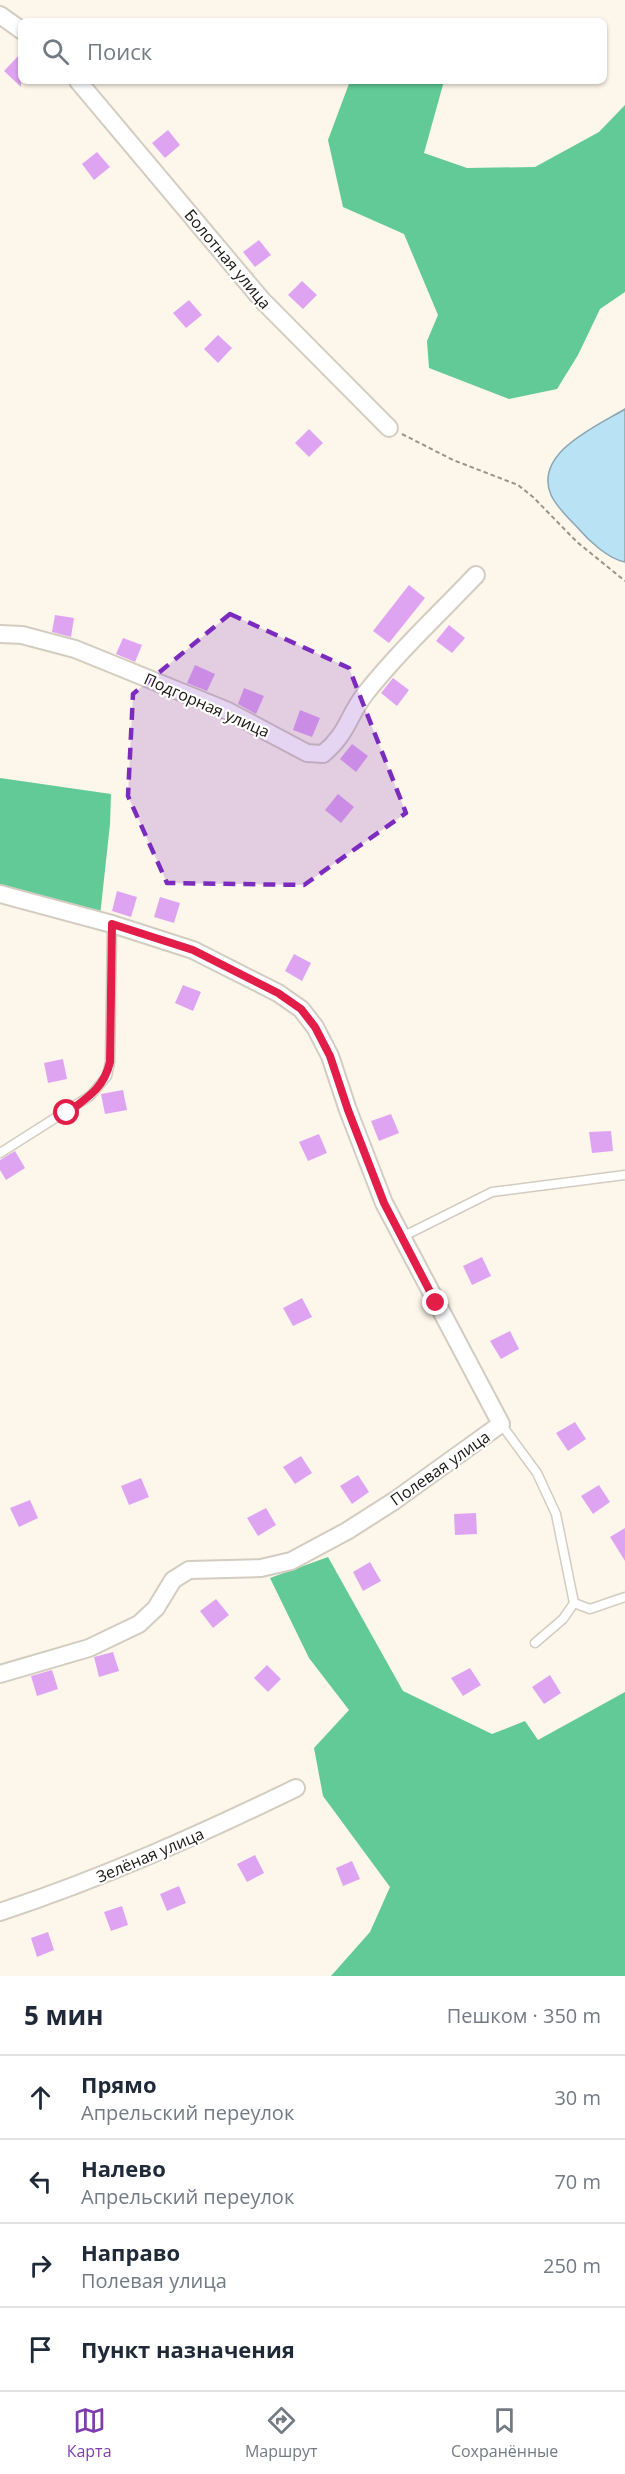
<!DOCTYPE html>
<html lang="ru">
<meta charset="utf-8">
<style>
body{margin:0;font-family:"Open Sans",sans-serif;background:#f2f2f3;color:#1f2937}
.stop{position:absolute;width:18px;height:18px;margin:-14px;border:4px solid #e11d48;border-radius:50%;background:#fff}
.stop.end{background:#e11d48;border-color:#fff;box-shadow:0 2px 6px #0008}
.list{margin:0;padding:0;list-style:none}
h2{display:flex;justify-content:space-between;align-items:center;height:78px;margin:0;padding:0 24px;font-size:26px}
h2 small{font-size:20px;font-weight:400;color:#747a83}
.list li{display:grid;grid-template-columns:39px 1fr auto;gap:18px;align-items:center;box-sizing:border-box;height:84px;padding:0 24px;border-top:2px solid #e0e1e3}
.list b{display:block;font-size:22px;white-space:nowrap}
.list p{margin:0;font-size:20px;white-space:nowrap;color:#747a83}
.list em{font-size:20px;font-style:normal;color:#747a83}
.icon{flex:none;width:33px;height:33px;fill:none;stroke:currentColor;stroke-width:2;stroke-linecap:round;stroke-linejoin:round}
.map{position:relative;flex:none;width:625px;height:1976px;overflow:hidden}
.search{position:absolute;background:#fff;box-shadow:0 2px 4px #0004;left:18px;right:18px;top:18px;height:66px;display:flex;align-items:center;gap:15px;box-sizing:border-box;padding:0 21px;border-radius:9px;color:#747a83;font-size:22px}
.sheet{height:414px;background:#fff}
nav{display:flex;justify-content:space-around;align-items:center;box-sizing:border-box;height:84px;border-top:2px solid #e0e1e3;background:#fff;font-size:16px;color:#747a83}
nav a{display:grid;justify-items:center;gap:3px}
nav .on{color:#7f3cb0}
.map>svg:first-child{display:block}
.forest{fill:#61ca97}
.water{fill:#bae2f5;stroke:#8aa5b1;stroke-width:1.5}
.building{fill:#dfa4f1}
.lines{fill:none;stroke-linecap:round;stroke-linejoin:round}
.lane-casing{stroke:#d3ccc0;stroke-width:11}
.street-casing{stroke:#d3ccc0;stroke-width:20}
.path{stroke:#99948b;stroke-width:2;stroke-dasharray:4.5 3;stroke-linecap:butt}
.lane{stroke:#fff;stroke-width:8}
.street{stroke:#fff;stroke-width:16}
.route{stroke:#e11d48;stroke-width:8}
.marked{fill:#7b2cbf;fill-opacity:0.2;stroke:#7b2cbf;stroke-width:4.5;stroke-dasharray:12 8;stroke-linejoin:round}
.labels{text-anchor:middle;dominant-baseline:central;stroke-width:4.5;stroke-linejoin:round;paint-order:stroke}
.street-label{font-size:16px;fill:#191612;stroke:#fff}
</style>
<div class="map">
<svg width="625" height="1976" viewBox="0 0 625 1976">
<rect width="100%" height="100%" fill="#fdf6ea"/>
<!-- forest -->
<g class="forest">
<path d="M 350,81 L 444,81 L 424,153 L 467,168 L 535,167 L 599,132 L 625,105 L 625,292 L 600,309 L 578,355 L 557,389 L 509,399 L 429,368 L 427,341 L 438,315 L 404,234 L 343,207 L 328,140 Z"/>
<path d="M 0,778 L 111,794 L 110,824 L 100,916 L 0,887 Z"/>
<path d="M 328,1557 L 403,1691 L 492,1734 L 525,1721 L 538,1740 L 625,1692 L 625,1976 L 331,1976 L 370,1932 L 390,1887 L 323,1796 L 314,1748 L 349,1710 L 309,1658 L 270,1578 Z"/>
</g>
<!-- water -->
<path class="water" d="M 625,409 L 625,562 C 608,559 588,540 577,527 C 568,518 556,506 551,495 C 533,453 597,426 625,409 Z"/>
<!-- building -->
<g class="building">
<path d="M 21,53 L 21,87 L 4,71 Z"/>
<path d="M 168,130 L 180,145 L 165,158 L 152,143 Z"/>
<path d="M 97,152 L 110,167 L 94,180 L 82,164 Z"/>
<path d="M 259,240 L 271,255 L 255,267 L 243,252 Z"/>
<path d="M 302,281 L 317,295 L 303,309 L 288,295 Z"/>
<path d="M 189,300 L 202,315 L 186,328 L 173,313 Z"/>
<path d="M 218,335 L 232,348 L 218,363 L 204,349 Z"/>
<path d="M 309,429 L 323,443 L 309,457 L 295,443 Z"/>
<path d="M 409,585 L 425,598 L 389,643 L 373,631 Z"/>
<path d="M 55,615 L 74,618 L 71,637 L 52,632 Z"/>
<path d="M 449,625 L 465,638 L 452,653 L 436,641 Z"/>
<path d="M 123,638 L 142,645 L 135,662 L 116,654 Z"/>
<path d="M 195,665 L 215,674 L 207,691 L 187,683 Z"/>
<path d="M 393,678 L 409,690 L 397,706 L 381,693 Z"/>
<path d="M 244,688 L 264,696 L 256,714 L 238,704 Z"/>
<path d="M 300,710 L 320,718 L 312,737 L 293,730 Z"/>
<path d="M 352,744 L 368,756 L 356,772 L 340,759 Z"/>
<path d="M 338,794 L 354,807 L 341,823 L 325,810 Z"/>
<path d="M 117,891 L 137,897 L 131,917 L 112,911 Z"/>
<path d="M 160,897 L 180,903 L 174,923 L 154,917 Z"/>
<path d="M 294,954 L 311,963 L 302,981 L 285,971 Z"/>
<path d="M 183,985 L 201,992 L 193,1011 L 175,1003 Z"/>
<path d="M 63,1059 L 67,1079 L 48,1083 L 44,1063 Z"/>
<path d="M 123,1090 L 127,1110 L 105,1114 L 101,1094 Z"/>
<path d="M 391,1114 L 399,1133 L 379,1141 L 371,1121 Z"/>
<path d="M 611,1131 L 613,1151 L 592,1153 L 589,1132 Z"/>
<path d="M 319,1134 L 327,1153 L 308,1161 L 299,1142 Z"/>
<path d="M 15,1151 L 25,1168 L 6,1180 L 0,1170 L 0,1160 Z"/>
<path d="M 482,1257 L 491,1276 L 472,1285 L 463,1266 Z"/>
<path d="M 302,1298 L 312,1317 L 293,1326 L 283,1308 Z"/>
<path d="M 510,1331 L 519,1349 L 501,1359 L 490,1341 Z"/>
<path d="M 575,1422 L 586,1439 L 568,1451 L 556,1433 Z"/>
<path d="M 301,1456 L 312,1473 L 295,1484 L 283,1467 Z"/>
<path d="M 358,1475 L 369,1492 L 352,1504 L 340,1486 Z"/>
<path d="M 141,1478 L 149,1497 L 129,1505 L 121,1486 Z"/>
<path d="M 599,1485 L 610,1502 L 593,1514 L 581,1496 Z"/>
<path d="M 30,1500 L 38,1518 L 19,1527 L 10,1508 Z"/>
<path d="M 266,1508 L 276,1525 L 258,1536 L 247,1518 Z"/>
<path d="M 476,1513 L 477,1534 L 455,1535 L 454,1514 Z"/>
<path d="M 625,1528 L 625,1561 L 610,1537 Z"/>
<path d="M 370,1562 L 381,1581 L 363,1591 L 353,1572 Z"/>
<path d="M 216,1599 L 229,1615 L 213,1628 L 200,1611 Z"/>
<path d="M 113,1652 L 119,1671 L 99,1677 L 94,1657 Z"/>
<path d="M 267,1665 L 281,1679 L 268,1692 L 254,1678 Z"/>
<path d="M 470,1668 L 481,1685 L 463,1696 L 451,1678 Z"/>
<path d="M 52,1670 L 58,1689 L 37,1696 L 31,1676 Z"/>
<path d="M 550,1675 L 561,1693 L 544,1704 L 532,1687 Z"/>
<path d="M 255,1855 L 264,1873 L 247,1882 L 237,1864 Z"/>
<path d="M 352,1861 L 360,1879 L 343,1886 L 336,1868 Z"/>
<path d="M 179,1886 L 186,1903 L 167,1911 L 160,1894 Z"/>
<path d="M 122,1906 L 128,1925 L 111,1931 L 104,1912 Z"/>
<path d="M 48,1932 L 54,1950 L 37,1957 L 31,1938 Z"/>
</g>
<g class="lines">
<defs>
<g id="lane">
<path d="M 0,1153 L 90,1096 L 107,1076 L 110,1062 L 112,924"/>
<path d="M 402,1237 L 492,1192 L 625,1175"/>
<path d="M 501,1424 L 537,1473 L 556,1514 L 574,1603"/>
<path d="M 535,1643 L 563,1619 L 574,1603 L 590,1609 L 625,1597"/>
</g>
<g id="street">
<path d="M 0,15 L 21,30"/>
<path d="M 78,81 L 262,300 L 389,428"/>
<path d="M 0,634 L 22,635 L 75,649 L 228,711 L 307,753 L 323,754 C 348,733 348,716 365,694 C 399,651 439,614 476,575"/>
<path d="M 0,894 L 112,924 L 193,950 L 278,993 L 301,1009 L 315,1027 L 330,1056 L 348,1110 L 384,1203 L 501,1424 L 394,1501 L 347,1531 L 291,1561 L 261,1568 L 189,1570 L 173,1580 L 156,1608 L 139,1624 L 89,1648 L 0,1674"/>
<path d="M 0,1912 C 103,1878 199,1835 296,1788"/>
</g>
</defs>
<!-- lane casing -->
<use href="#lane" class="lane-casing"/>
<!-- street casing -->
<use href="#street" class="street-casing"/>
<!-- path -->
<path class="path" d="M 402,434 L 453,460 L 518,485 L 533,497 L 577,542 L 625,581"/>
<!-- lane -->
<use href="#lane" class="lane"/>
<!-- street -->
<use href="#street" class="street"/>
</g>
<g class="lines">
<!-- route -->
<path class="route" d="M 67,1113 C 87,1098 104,1088 110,1062 L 112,924 L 193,950 L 278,993 L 301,1009 L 315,1027 L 330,1056 L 348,1110 L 384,1203 L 436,1303"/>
</g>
<!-- marked area -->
<path class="marked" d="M 230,614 L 349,668 L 406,813 L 304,885 L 167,883 L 128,796 L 133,694 Z"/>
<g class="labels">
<!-- street labels -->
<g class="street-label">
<text transform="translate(228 259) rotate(50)">Болотная улица</text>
<text transform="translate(207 705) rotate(24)">Подгорная улица</text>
<text transform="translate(440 1468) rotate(-35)">Полевая улица</text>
<text transform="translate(150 1855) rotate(-23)">Зелёная улица</text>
</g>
</g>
</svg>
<div class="stop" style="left:67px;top:1113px"></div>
<div class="stop end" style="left:436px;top:1303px"></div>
<div class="search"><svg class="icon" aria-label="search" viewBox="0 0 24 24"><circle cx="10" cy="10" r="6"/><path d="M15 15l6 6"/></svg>Поиск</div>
</div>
<section class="sheet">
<h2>5 мин<small>Пешком · 350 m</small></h2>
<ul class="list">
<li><svg class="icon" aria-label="ahead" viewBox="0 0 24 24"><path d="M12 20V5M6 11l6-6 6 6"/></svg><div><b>Прямо</b><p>Апрельский переулок</p></div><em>30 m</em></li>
<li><svg class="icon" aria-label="left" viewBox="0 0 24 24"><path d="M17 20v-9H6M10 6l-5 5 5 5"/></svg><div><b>Налево</b><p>Апрельский переулок</p></div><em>70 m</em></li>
<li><svg class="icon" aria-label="right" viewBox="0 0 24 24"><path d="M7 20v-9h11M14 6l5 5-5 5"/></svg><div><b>Направо</b><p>Полевая улица</p></div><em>250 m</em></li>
<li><svg class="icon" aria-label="arrive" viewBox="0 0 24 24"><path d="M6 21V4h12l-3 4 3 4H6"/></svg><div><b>Пункт назначения</b></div></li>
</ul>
</section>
<nav>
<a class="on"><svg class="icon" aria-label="map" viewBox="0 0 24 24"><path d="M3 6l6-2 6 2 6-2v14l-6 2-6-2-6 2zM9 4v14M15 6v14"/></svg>Карта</a>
<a><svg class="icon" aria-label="directions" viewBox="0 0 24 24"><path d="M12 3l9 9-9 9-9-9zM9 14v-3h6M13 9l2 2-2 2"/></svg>Маршрут</a>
<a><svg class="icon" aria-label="saved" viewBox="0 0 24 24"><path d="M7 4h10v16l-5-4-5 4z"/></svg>Сохранённые</a>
</nav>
